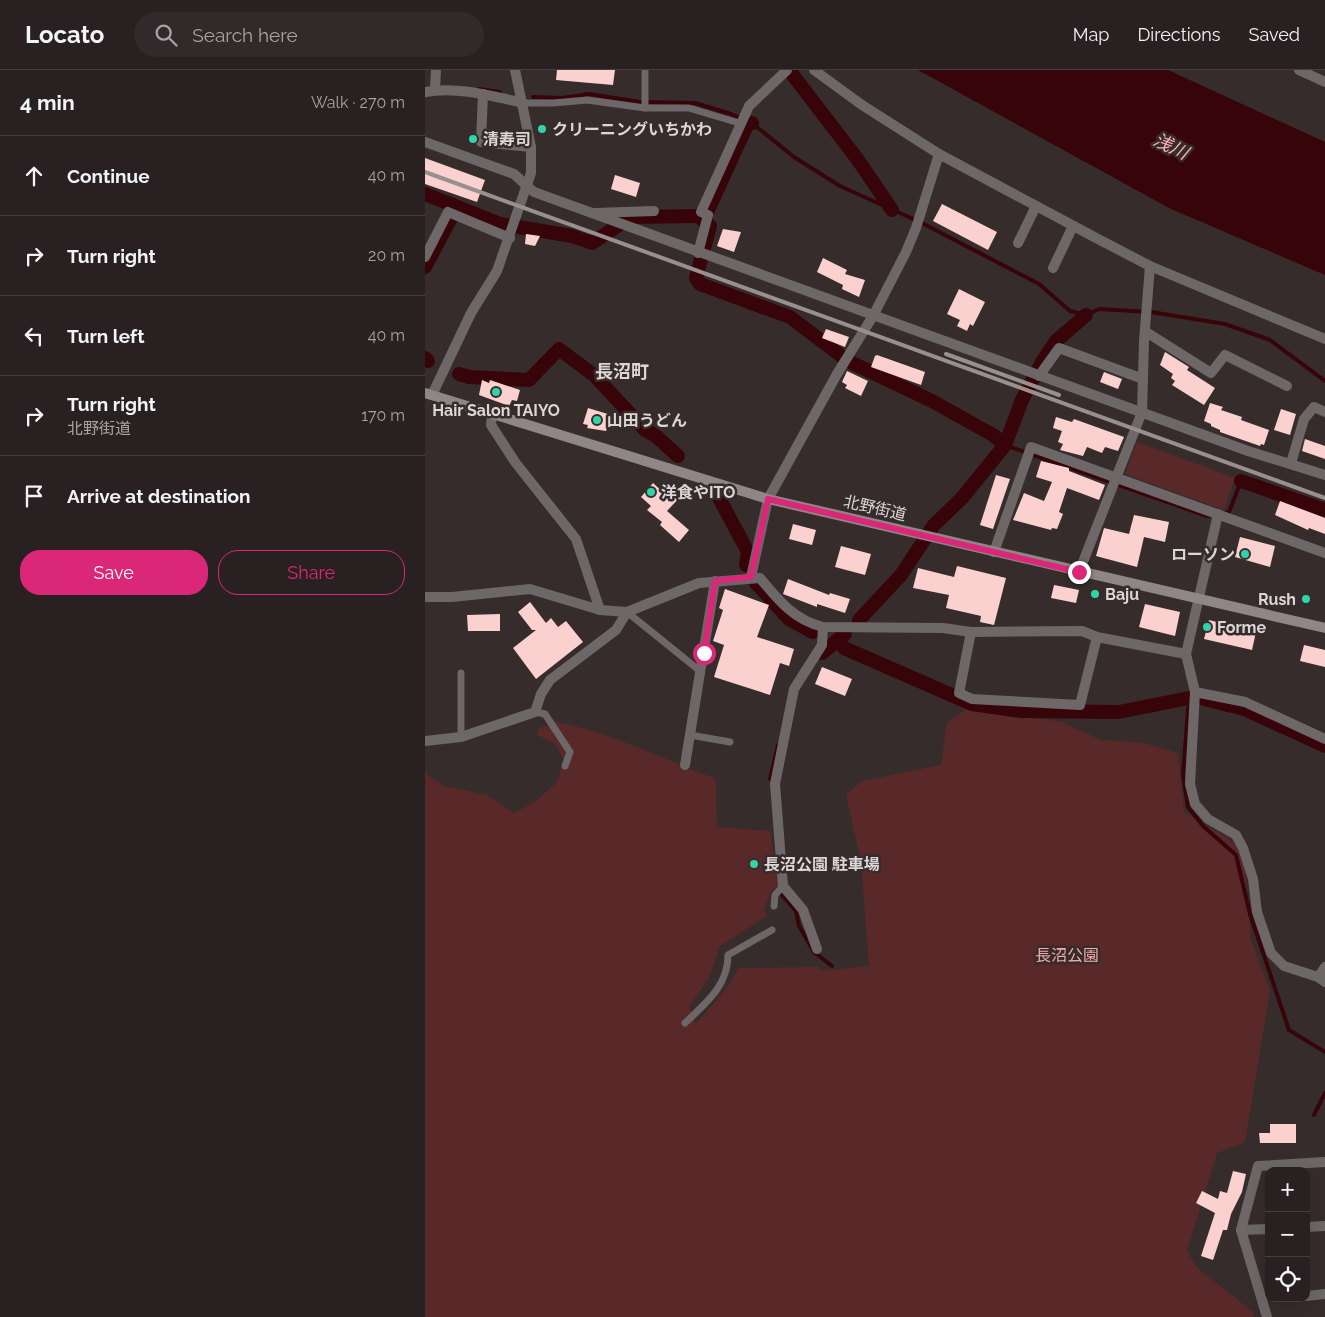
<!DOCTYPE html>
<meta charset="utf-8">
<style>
body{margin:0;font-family:Raleway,"Noto Sans JP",sans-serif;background:#31292a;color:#f1f3f6}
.controls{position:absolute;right:15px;bottom:15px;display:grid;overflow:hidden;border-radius:10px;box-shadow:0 5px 20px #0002}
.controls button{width:45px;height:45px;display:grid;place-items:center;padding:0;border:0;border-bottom:1px solid #453e3f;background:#292121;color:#f1f3f6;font:25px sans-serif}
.stop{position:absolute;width:15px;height:15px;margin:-11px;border:4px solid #db2777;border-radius:50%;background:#fff}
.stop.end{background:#db2777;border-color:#fff;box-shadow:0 1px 5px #0008}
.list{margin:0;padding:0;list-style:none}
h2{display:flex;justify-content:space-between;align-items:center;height:65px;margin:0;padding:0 20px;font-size:21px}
h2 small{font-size:16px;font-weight:400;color:#a5a3a5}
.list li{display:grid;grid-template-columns:32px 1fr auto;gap:15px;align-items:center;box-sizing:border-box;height:80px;padding:0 20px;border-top:1px solid #453e3f}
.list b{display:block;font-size:19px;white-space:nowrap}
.list p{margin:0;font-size:16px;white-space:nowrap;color:#a5a3a5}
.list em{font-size:16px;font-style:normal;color:#a5a3a5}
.actions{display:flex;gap:10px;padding:15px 20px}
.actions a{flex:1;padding:11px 0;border:1px solid #db2777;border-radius:20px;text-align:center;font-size:18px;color:#db2777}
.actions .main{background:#db2777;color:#fff}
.icon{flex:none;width:28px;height:28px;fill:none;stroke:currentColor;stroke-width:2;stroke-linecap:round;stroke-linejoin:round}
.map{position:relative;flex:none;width:900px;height:1247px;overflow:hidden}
header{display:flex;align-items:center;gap:30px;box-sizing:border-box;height:70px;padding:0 25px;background:#292121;border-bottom:1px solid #453e3f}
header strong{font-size:24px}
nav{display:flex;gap:28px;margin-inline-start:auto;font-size:18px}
.search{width:350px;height:45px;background:#31292a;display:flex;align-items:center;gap:12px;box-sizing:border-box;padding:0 18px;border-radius:28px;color:#a5a3a5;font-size:19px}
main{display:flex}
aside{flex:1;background:#292121}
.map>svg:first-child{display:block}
.green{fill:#59292a}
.water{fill:#37040a}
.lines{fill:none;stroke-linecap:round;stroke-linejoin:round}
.stream{stroke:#37040a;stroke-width:4}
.canal{stroke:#37040a;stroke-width:14}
.building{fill:#fad1cf}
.service{stroke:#6d6767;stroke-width:7}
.pedestrian{stroke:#6d6767;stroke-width:10}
.minor{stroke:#6d6767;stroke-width:10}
.tertiary{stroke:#6d6767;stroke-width:10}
.secondary{stroke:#8f8686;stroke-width:10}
.rail{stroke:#988f8f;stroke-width:4}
.route{stroke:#db2777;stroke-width:6}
.poi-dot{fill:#31d4a9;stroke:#372c2c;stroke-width:2}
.labels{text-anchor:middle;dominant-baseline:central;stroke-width:5;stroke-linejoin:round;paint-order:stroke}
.poi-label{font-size:16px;font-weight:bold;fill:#ddd6d6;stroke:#372c2c;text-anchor:start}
.street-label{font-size:16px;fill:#ddd6d6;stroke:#372c2c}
.park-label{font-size:16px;fill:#f5abaa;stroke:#372c2c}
.water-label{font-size:18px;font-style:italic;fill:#fcb2b1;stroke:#372c2c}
.neighbourhood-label{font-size:18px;font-weight:bold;fill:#ddd6d6;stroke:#372c2c}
</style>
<header>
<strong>Locato</strong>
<div class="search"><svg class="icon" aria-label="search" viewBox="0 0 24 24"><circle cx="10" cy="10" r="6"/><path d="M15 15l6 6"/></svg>Search here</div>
<nav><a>Map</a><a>Directions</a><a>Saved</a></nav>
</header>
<main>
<aside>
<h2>4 min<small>Walk · 270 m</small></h2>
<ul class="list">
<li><svg class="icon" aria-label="ahead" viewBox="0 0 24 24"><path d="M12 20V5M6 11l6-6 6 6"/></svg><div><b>Continue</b></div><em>40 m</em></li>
<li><svg class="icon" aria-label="right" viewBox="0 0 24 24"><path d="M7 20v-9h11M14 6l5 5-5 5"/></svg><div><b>Turn right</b></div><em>20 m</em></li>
<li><svg class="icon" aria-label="left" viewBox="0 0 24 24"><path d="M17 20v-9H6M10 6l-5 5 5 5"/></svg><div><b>Turn left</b></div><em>40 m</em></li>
<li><svg class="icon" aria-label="right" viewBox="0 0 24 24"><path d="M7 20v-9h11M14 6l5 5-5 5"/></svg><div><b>Turn right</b><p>北野街道</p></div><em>170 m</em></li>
<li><svg class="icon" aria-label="arrive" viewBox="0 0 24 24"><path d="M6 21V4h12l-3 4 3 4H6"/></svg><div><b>Arrive at destination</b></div></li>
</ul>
<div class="actions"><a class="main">Save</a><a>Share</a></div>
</aside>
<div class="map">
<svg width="900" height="1247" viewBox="0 0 900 1247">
<rect width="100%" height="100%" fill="#372c2c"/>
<!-- green -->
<g class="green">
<path d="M 712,372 L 810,408 L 799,440 L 700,404 Z"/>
<path d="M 543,638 L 637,652 L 676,670 L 718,673 L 753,683 L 759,742 L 799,766 L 812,777 L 820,800 L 826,871 L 845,920 L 820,1072 L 792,1083 L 762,1181 L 772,1198 L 828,1242 L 829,1247 L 0,1247 L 0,703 L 19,716 L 62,725 L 89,743 L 110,732 L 132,712 L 139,689 L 129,673 L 112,665 L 115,657 L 130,656 L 126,651 C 163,657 199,672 234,686 C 253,693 269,702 288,707 L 291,712 L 292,757 L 345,761 L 354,817 L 346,821 L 339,840 L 342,846 L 295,876 L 285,906 L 264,937 L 271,954 L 301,919 L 314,898 L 394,897 L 395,901 L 444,896 L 436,791 L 421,725 L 437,711 L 516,695 L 522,653 Z"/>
</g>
<!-- water -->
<path class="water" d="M 493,0 L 743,0 L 900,72 L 900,205 L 744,138 Z"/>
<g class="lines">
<!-- stream -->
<g class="stream">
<path d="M 54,19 L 75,22"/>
<path d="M 108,27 L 137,28 L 164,24 L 215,32 L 270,33 L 306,44 L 327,53 L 369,87 L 415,116 L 497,153 L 614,214 L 645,241 L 661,245 L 674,239 L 726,242 L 800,254 L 845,270 L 900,311"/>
<path d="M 580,375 L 782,446 L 788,445"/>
<path d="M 798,443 L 804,442 L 816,411"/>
<path d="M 764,628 L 758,705 L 763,737 L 778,756 L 811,785 L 825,844 L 864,960 L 900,982"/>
<path d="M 345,709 L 353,675"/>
<path d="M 357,825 L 371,841 L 374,856 L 389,882 L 407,896"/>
<path d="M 889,1045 L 900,1023"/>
</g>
<!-- canal -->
<g class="canal">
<path d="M 364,0 L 433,90 L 467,140"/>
<path d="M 0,124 L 75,154 L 147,166 L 167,173 L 206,147 L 273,146 L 283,140 L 322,55 L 327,53"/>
<path d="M 273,146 L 285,156 L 271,208 L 275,214 L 365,247 L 423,291 L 507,331 L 568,365 L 580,375"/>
<path d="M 0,197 L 25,150"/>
<path d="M 0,288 L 3,291"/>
<path d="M 34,304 L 44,307 L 104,310 L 134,279 L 170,306 L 220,360 L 231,366 L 253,386"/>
<path d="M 816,411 L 900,440"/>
<path d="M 294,428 L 323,482 L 321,495"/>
<path d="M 331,513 L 364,549 L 388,562"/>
<path d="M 434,550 L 476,505 L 509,455 L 537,428 L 580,375 L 597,330 L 617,292 L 631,271 L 661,245"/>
<path d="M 419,578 L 547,634 L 596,641 L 694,642 L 764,628"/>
<path d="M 397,583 L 420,564"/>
<path d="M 779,629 L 819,639 L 900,676"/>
</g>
</g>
<!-- building -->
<g class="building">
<path d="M 132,0 L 190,0 L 188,15 L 131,10 Z"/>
<path d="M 0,88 L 60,110 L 52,132 L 0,114 Z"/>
<path d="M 190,105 L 215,113 L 211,127 L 186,119 Z"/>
<path d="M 517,134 L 572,162 L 563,180 L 508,151 Z"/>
<path d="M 298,159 L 316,162 L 309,182 L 292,176 Z"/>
<path d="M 101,164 L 115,166 L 110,176 L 100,174 Z"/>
<path d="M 398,188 L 422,200 L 420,204 L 440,210 L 434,227 L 417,219 L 418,215 L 392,202 Z"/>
<path d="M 534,219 L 560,232 L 548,256 L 545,254 L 542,261 L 532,256 L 535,250 L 522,244 Z"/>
<path d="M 401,259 L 424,267 L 420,277 L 397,268 Z"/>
<path d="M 740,282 L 764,297 L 762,300 L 790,318 L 779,335 L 747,315 L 750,311 L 746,308 L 748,304 L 735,295 Z"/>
<path d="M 452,285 L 500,302 L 496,315 L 446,297 L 450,286 Z"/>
<path d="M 422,301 L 443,311 L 436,326 L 420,318 L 422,315 L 417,312 Z"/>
<path d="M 679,302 L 697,309 L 693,319 L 675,312 Z"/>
<path d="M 57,310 L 64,313 L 65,310 L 95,320 L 92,331 L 87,330 L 84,336 L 54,325 Z"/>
<path d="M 785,333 L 798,337 L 796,340 L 817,347 L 816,350 L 844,360 L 839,375 L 836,374 L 835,376 L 795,362 L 795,360 L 786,356 L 786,354 L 779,351 Z"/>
<path d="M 163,338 L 186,345 L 181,361 L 162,358 L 163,355 L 158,354 Z"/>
<path d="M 856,339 L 871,344 L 865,365 L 849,360 Z"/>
<path d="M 631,347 L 647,352 L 649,349 L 699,367 L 693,381 L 680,377 L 677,383 L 662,377 L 658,386 L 635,380 L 638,374 L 633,372 L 637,361 L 628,358 Z"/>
<path d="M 880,369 L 900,376 L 900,389 L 877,381 Z"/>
<path d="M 616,391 L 644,398 L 644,401 L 680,415 L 674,430 L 642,418 L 634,442 L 638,444 L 632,459 L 627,458 L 626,460 L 588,450 L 599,423 L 619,431 L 627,412 L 611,407 Z"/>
<path d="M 571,405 L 585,409 L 568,459 L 555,455 Z"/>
<path d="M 228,413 L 240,424 L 246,417 L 256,426 L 242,441 L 264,460 L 254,472 L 235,455 L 237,452 L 222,440 L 226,436 L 216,427 Z"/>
<path d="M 855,431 L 900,448 L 900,464 L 884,458 L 883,460 L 850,445 Z"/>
<path d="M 709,445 L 744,452 L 740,472 L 719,467 L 712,497 L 671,486 L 679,458 L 704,464 Z"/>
<path d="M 368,454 L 391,460 L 387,475 L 364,469 Z"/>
<path d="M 815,467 L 850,476 L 845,497 L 810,487 Z"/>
<path d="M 416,476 L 446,484 L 440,505 L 410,497 Z"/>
<path d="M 532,496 L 581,508 L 569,555 L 555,552 L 556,546 L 521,538 L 524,525 L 488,518 L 493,498 L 529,507 Z"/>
<path d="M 363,509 L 404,525 L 405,523 L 425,529 L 420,543 L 392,534 L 392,537 L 358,524 Z"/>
<path d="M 629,515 L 654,520 L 651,533 L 626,528 Z"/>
<path d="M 300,519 L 344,535 L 332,567 L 369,579 L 364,596 L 355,593 L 345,625 L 289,607 L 299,575 L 288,571 L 298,540 L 294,538 Z"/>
<path d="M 105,532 L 121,553 L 126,548 L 133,557 L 141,551 L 158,572 L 111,609 L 88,578 L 111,560 L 107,560 L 93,542 Z"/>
<path d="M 720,534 L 755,542 L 750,566 L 714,557 Z"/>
<path d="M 75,544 L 75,561 L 43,561 L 42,545 Z"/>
<path d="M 784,550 L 831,562 L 827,580 L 779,569 Z"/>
<path d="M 879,575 L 900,580 L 900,597 L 875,591 Z"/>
<path d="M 397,597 L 427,609 L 420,626 L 390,614 Z"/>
<path d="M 845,1054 L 871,1054 L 871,1073 L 835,1073 L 834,1063 L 845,1063 Z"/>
<path d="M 808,1101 L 821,1104 L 817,1122 L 806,1144 L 802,1160 L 798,1160 L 788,1190 L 776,1186 L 790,1143 L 771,1133 L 777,1121 L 793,1129 L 795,1121 L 802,1123 Z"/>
</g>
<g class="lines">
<!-- service -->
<g class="service">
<path d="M 220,0 L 220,38"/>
<path d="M 98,33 L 129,33 L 162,30 L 220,38 L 264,38 L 314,53"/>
<path d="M 202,542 L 275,601"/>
<path d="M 36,603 L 36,667"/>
<path d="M 110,642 L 120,644 L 145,682 L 140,696"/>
<path d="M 265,665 L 305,672"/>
<path d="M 349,836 L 350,825 L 358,816"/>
<path d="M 260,953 C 281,933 303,916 303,885 L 347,860"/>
</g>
<!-- pedestrian -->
<path class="pedestrian" d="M 0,187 L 23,142 L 85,168"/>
<!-- minor -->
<g class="minor">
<path d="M 389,0 L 437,35 L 514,84 L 673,169 L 725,196 L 900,269"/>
<path d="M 874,0 L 900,12"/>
<path d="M 10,20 L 11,0"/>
<path d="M 0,22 C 32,16 67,26 98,33"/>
<path d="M 58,24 L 56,72 L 106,77"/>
<path d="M 102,116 L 109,122 L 823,381 L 900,405"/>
<path d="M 170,143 L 229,141"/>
<path d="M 593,173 L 611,136"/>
<path d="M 273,183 L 283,145 L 276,142 L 324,36 L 362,0"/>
<path d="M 628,198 L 648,156"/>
<path d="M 721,262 L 786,303 L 800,285 L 862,316"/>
<path d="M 614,306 L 634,278 L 718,309"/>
<path d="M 67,343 L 66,355 L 90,392 L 151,469 L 175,540"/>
<path d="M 866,393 L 879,349 L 889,337 L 900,342"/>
<path d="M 793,444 L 761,584 L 770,622 L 765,714 L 770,734 L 783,749 L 811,765 L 818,778 L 828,809 L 832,842 L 846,883 L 859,896 L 893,907"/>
<path d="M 569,482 L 606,377 L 900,483"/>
<path d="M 654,502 L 717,342 L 719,271 L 725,196"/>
<path d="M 326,507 L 343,429 L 412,304 L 448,246 L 481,182 L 491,158 L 514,84"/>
<path d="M 0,527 L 27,527 L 105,519 L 175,540 L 202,542 L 274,513 L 335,508 C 353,530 369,550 398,557 L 518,558 L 546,562 L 657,561 L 672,567 L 761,584"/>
<path d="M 546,562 L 534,623 L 547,629 L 655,635 L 672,567"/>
<path d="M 770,622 L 820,632 L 900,669"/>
<path d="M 0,671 L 36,667 L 110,642 L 116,624 L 125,610 L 191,560 L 202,542"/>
<path d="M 260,695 L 290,511"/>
<path d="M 392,879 L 378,840 L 358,816 L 350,714 L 369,619 L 397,575 L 398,557"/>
<path d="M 900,897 L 893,907 L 900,912"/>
<path d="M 881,1157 L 900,1156"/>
<path d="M 816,1160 L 844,1159"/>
<path d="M 881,1226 L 900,1224"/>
<path d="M 842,1247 L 816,1160 L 833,1096 L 900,1092"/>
</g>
<!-- tertiary -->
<g class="tertiary">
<path d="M 0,72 L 89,104 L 102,116"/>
<path d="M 7,325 L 46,243 L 72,201 L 106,103 L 106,77 L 90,0"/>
</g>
<!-- secondary -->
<path class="secondary" d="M 0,323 L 343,429 L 900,558"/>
<!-- rail -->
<g class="rail">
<path d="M 0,102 L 900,428"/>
<path d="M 521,284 L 634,325"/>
</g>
</g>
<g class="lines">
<!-- route -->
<path class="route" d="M 279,583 L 290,511 L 326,507 L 343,429 L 654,502"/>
</g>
<!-- markers -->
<g class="poi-dot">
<circle cx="117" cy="59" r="5"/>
<circle cx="48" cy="69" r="5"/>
<circle cx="71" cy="322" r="5"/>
<circle cx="172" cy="350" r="5"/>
<circle cx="226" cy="422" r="5"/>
<circle cx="820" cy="484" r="5"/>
<circle cx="670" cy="524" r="5"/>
<circle cx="881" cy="529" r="5"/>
<circle cx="782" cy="557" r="5"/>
<circle cx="329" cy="794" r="5"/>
</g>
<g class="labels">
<!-- poi labels -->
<g class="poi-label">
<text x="127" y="59">クリーニングいちかわ</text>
<text x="58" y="69">清寿司</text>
<text x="71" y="340" text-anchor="middle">Hair Salon TAIYO</text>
<text x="182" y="350">山田うどん</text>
<text x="236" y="422">洋食やITO</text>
<text x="810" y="484" text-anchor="end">ローソン</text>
<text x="680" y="524">Baju</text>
<text x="871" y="529" text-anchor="end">Rush</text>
<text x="792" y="557">Forme</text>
<text x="339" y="794">長沼公園 駐車場</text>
</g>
<!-- street labels -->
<g class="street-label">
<text transform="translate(450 438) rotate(13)">北野街道</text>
</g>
<!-- park labels -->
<g class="park-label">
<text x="642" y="885">長沼公園</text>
</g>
<!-- water labels -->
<g class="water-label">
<text transform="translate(746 76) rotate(26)">浅川</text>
</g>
<!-- neighbourhood labels -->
<g class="neighbourhood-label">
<text x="197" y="301">長沼町</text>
</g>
</g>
</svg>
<div class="controls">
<button>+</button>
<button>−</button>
<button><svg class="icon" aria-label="locate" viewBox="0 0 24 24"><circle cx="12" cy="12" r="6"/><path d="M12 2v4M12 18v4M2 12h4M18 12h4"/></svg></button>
</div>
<div class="stop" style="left:279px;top:583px"></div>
<div class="stop end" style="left:654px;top:502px"></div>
</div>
</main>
